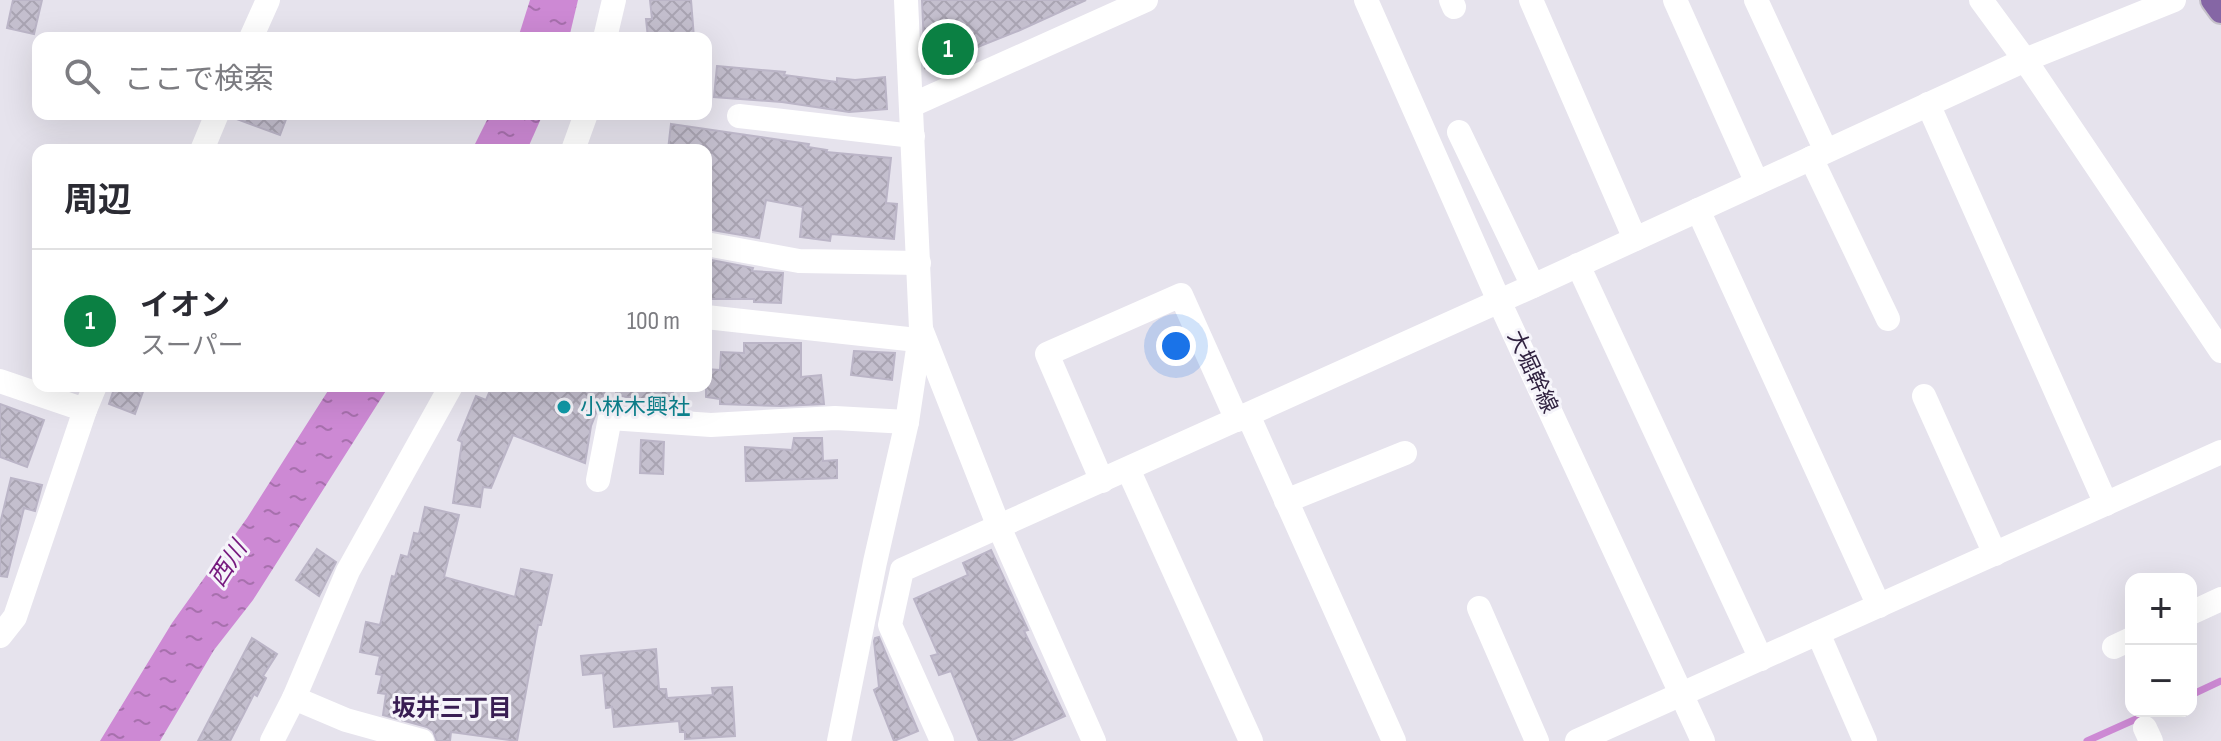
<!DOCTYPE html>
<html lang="ja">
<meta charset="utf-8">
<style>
body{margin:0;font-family:"Sofia Sans Condensed","Noto Sans JP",sans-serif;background:#f2f2f3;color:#2b2b33}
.controls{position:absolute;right:24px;bottom:24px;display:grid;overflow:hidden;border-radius:16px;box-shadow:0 8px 32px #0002}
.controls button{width:72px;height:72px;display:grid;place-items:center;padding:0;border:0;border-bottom:2px solid #e1e1e2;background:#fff;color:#2b2b33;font:40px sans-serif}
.you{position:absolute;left:1176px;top:346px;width:28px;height:28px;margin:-20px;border:6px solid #fff;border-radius:50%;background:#1a73e8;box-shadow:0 0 0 12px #1a73e833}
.badge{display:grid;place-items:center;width:52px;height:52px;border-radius:50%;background:#0b8043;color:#fff;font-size:26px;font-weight:700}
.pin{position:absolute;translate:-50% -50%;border:4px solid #fff;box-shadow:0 2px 8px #0006}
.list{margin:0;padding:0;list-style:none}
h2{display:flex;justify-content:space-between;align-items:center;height:104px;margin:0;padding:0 32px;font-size:34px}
h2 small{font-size:26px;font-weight:400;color:#7c7c81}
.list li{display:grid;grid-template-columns:52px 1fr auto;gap:24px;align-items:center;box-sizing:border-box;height:144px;padding:0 32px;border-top:2px solid #e1e1e2}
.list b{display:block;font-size:30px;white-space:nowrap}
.list p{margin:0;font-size:26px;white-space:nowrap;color:#7c7c81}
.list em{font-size:26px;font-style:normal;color:#7c7c81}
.icon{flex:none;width:44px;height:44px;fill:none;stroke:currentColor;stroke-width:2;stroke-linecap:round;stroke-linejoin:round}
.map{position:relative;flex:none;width:2221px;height:741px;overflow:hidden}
.search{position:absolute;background:#fff;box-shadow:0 8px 32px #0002;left:32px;top:32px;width:680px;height:88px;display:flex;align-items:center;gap:20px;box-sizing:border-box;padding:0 28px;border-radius:16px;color:#7c7c81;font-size:30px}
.panel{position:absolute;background:#fff;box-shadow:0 8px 32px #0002;left:32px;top:144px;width:680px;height:248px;border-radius:16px}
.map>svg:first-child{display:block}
.water{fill:url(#water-ripples)}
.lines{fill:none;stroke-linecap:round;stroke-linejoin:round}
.stream{stroke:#cd89d4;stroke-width:7}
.building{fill:url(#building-cross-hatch);stroke:#bbb5c7;stroke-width:2}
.major-casing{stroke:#c5c1ca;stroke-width:28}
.minor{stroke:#fff;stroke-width:24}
.major{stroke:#8566a5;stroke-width:24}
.culture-dot{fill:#0f9aa8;stroke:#f5f4fa;stroke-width:3}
.labels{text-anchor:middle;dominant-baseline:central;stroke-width:6;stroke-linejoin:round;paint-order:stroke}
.street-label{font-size:22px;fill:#302240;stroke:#f5f4fa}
.culture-label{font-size:22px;fill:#0d838f;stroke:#f5f4fa;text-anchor:start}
.water-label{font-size:24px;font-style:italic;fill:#76197e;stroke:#f5f4fa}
.neighbourhood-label{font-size:24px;font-weight:bold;fill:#381d53;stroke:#f5f4fa}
</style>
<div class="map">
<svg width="2221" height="741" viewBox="0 0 2221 741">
<defs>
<pattern id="water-ripples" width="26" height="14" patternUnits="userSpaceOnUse" patternTransform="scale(2)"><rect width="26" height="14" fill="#cd89d4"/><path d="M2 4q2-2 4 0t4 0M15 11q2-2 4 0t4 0" fill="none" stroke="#a770ad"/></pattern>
<pattern id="building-cross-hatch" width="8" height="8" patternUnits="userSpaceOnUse" patternTransform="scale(2)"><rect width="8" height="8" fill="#c4bfce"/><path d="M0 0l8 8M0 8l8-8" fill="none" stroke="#a9a4b2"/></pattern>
</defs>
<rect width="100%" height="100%" fill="#e6e3ed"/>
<!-- water -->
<g class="water">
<path d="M 530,0 L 578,0 L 569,38 L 518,38 Z"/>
<path d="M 490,114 L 543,114 L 527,150 L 472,150 Z"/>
<path d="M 331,386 L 389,386 L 253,600 L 214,650 L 160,741 L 100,741 L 172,623 L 247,518 Z"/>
</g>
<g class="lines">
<!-- stream -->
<g class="stream">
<path d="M 2191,695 L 2221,681"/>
<path d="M 2087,741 L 2154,711"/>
</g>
</g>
<!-- building -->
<g class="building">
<path d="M 13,0 L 42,0 L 34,34 L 7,28 Z"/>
<path d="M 650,0 L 691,0 L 694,38 L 648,38 L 646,19 L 652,19 Z"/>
<path d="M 922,0 L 1086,0 L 1018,31 L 925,68 Z"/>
<path d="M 717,66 L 785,72 L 784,75 L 837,82 L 837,78 L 855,80 L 885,77 L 887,109 L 849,112 L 782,102 L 714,97 Z"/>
<path d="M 232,114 L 288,114 L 280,135 L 231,117 Z"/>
<path d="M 671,124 L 809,144 L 808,147 L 827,150 L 826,152 L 891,158 L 886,203 L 897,204 L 894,239 L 831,234 L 830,241 L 800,237 L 803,207 L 766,200 L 759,238 L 706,229 L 706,150 L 668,150 Z"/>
<path d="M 706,259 L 753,268 L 752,271 L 783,273 L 781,303 L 754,302 L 754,299 L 706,299 Z"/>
<path d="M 744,343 L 801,343 L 801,377 L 821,375 L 824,404 L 781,406 L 720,404 L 720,399 L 706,397 L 706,369 L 720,370 L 721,352 L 744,353 Z"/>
<path d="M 854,351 L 895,353 L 892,380 L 851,375 Z"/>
<path d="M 115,386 L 145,386 L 135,414 L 109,404 Z"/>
<path d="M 492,386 L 607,386 L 591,426 L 585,463 L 513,435 L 491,488 L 483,487 L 480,507 L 453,503 L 462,442 L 458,440 L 476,396 L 486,400 Z"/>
<path d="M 617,386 L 674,386 L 671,406 L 616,395 Z"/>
<path d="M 0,404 L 44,420 L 27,467 L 0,457 Z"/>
<path d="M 794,438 L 822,438 L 823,461 L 837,460 L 837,478 L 746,481 L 745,447 L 792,450 Z"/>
<path d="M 641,440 L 664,442 L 663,474 L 640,473 Z"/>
<path d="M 11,478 L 42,485 L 35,511 L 24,508 L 7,577 L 0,576 L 0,524 Z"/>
<path d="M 425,507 L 459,515 L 444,577 L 515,597 L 521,569 L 552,575 L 541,625 L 538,625 L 517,741 L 451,732 L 450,741 L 437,741 L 433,731 L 427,727 L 383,715 L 386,694 L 378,693 L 382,675 L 376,674 L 380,656 L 360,652 L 366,622 L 380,625 L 392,576 L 395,577 L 401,555 L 408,557 L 414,533 L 419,534 Z"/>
<path d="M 317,549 L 336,562 L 319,596 L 296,580 Z"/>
<path d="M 991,550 L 1022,617 L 1028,630 L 1024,631 L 1065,716 L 1010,741 L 979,741 L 951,671 L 939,675 L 931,656 L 938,654 L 914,599 L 968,575 L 963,563 Z"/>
<path d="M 879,637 L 918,731 L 894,741 L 874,690 L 879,687 L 874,641 L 875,638 Z"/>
<path d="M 252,638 L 277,654 L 263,676 L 266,678 L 257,696 L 254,694 L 230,741 L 198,741 Z"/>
<path d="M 656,649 L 659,689 L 666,689 L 667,698 L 713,695 L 712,688 L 732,687 L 735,736 L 685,739 L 685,732 L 680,732 L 679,721 L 614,727 L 612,707 L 606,708 L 603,673 L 583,675 L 581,656 Z"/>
</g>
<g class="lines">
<defs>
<path id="major" d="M 2213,0 L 2221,11"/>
</defs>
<!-- major casing -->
<use href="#major" class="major-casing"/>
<!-- minor -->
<g class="minor">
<path d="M 1366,0 L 1499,301 L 1703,741"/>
<path d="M 1451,0 L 1454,7"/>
<path d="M 1531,0 L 1635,239"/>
<path d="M 1675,0 L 1757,183"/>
<path d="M 1756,0 L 1826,151"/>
<path d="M 1981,0 L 2025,60 L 2221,351"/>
<path d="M 251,38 L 268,0"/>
<path d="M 605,38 L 614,0"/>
<path d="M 1928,104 L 2106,504"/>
<path d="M 912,105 L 1146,0"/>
<path d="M 739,116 L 913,136"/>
<path d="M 1459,132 L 1533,286"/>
<path d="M 202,150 L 217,114"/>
<path d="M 573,150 L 586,114"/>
<path d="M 1811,158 L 1888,319"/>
<path d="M 1698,210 L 1879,606"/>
<path d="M 706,244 L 799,261 L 919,263"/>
<path d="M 1578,265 L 1761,659"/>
<path d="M 706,317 L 917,340"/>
<path d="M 921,329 L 999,527 L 1094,741"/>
<path d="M 0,381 L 85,410"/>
<path d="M 1924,396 L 1995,554"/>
<path d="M 1248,415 L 1394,741"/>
<path d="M 1128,469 L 1251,741"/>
<path d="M 598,480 L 610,418 L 711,425 L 835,418 L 907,422"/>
<path d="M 1102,481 L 1047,354 L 1181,295 L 1237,420"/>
<path d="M 1286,501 L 1405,453"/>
<path d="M 1479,608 L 1537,741"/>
<path d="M 2191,613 L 2221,599"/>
<path d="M 1818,633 L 1865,741"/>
<path d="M 0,636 L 15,617 L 85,410 L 95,386"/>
<path d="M 2114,647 L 2131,639"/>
<path d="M 294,698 L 346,720 L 422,741"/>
<path d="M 2145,728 L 2151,741"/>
<path d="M 272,741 L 294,698 L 348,571 L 451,386"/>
<path d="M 839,741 L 875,562 L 907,422 L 921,329 L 906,0"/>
<path d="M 942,741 L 890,625 L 902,570 L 1533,286 L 2025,60 L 2174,0"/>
<path d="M 1577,741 L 2221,452"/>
</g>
<!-- major -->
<use href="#major" class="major"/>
</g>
<!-- markers -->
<circle class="culture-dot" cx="564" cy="407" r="8"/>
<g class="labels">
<!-- street labels -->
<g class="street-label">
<text transform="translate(1532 372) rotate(65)">大堀幹線</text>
</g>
<!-- culture labels -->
<g class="culture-label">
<text x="580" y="407">小林木興社</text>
</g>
<!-- water labels -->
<g class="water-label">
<text transform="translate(228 564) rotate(-57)">西川</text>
</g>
<!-- neighbourhood labels -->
<g class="neighbourhood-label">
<text x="452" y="708">坂井三丁目</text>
</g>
</g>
</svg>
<div class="controls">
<button>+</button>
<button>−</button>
</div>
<div class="you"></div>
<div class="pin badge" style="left:948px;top:49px">1</div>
<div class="search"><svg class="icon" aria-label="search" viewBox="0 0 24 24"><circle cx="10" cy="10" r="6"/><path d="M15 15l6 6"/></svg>ここで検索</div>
<section class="panel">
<h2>周辺<small></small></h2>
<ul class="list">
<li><span class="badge">1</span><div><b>イオン</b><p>スーパー</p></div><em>100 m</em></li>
</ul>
</section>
</div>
